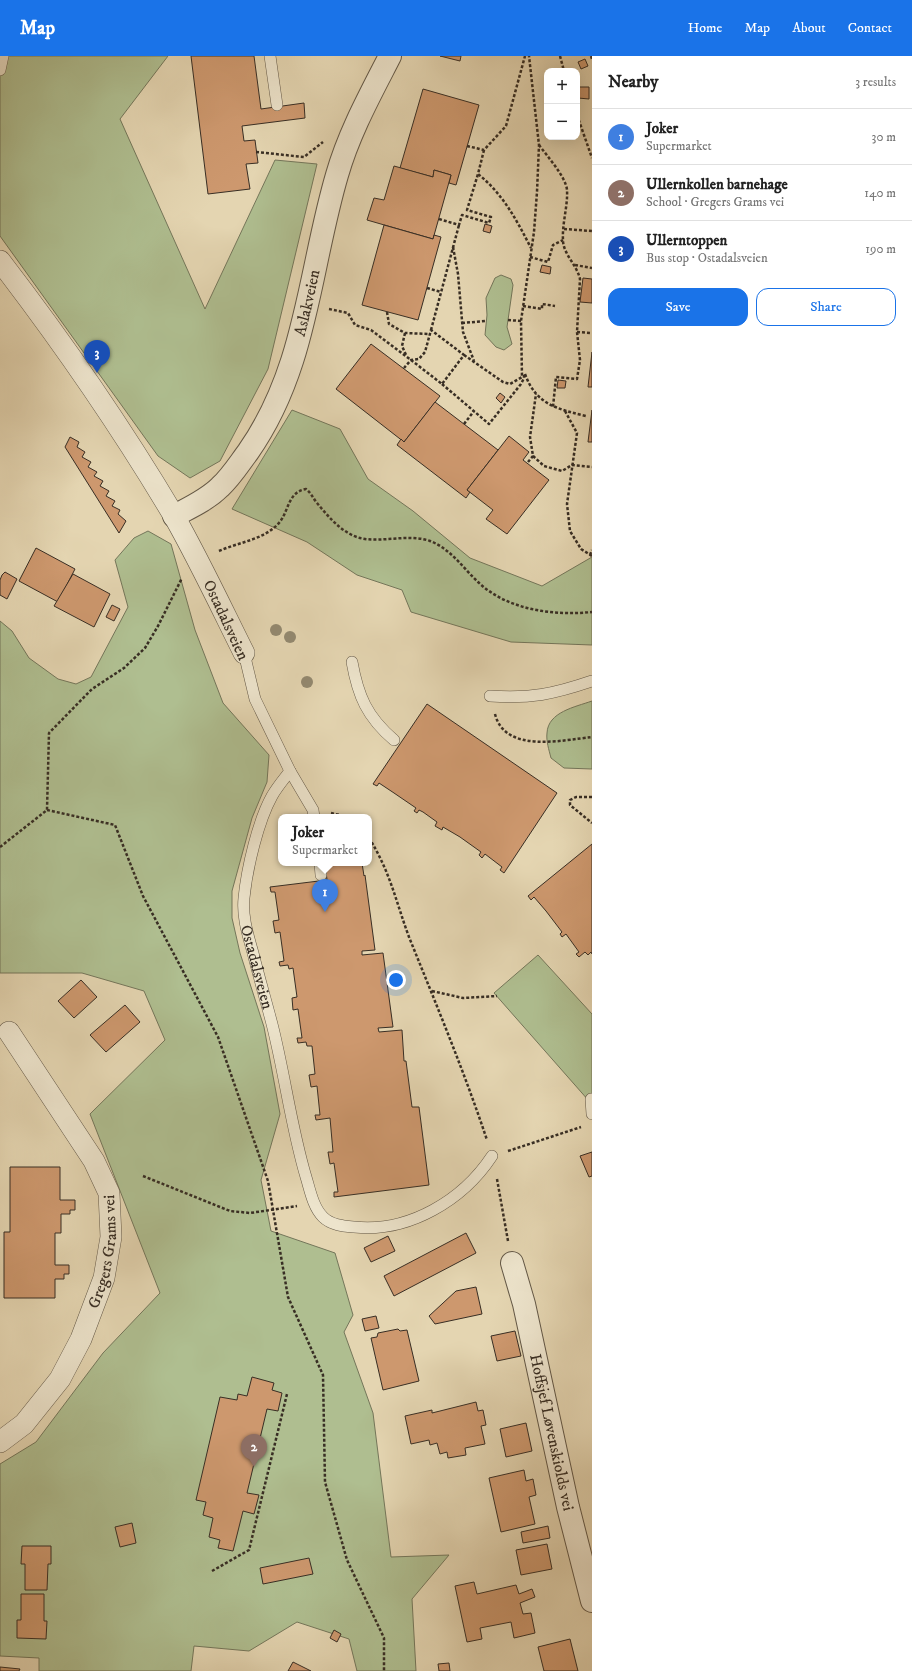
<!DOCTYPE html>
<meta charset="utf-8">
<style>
body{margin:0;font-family:"IM FELL DW Pica",serif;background:#f6f6f6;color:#222}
.controls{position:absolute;right:12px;top:12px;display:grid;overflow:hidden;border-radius:8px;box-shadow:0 4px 16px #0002}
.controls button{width:36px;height:36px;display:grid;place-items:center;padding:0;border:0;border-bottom:1px solid #e0e0e0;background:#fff;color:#222;font:20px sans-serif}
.you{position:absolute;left:396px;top:924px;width:14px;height:14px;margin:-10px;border:3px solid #fff;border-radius:50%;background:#1a73e8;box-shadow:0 0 0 6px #1a73e833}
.badge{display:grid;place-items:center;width:26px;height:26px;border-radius:50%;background:#1a73e8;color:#fff;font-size:13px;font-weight:700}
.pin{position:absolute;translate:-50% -33px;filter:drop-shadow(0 1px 2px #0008)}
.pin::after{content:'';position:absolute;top:21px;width:14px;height:12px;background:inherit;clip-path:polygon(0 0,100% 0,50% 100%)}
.popup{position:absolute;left:278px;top:758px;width:94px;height:52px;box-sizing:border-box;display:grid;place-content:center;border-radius:8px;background:#fff;filter:drop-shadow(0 1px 3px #0005);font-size:13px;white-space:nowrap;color:#767676}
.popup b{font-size:15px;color:#222}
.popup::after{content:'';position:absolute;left:50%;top:100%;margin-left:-8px;border:8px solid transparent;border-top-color:#fff}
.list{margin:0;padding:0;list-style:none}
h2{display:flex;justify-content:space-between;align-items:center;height:52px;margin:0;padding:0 16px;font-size:17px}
h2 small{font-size:13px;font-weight:400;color:#767676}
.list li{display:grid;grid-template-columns:26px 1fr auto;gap:12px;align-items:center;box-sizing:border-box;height:56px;padding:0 16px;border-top:1px solid #e0e0e0}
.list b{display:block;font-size:15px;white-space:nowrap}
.list p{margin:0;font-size:13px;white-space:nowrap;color:#767676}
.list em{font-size:13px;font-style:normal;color:#767676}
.actions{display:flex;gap:8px;padding:12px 16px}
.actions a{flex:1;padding:9px 0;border:1px solid #1a73e8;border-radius:12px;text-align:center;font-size:14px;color:#1a73e8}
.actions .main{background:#1a73e8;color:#fff}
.map{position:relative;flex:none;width:592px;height:1615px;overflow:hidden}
header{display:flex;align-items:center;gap:24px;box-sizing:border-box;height:56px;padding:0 20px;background:#1a73e8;color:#fff}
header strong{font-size:19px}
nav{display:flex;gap:22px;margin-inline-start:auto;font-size:14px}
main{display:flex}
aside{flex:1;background:#fff}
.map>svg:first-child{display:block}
.green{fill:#afbe90;stroke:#74765a}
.building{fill:#cd986e;stroke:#382e24}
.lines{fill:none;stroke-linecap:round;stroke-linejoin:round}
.service-casing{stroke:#635847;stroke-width:12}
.minor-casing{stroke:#635847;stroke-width:22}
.tertiary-casing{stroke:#635847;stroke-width:24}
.path{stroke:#382e24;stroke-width:2.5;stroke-dasharray:3 2;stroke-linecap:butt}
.service{stroke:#ede4cc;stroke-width:11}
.minor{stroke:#ede4cc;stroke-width:21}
.tertiary{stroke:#ede4cc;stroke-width:22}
.tree{fill:#938970}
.labels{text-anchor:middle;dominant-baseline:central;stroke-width:3;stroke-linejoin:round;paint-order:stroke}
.street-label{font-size:16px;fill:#382e24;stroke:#ede4cc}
</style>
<header>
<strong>Map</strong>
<nav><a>Home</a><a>Map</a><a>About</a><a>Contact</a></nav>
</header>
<main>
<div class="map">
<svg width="592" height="1615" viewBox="0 0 592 1615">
<rect width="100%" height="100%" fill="#e4d5b1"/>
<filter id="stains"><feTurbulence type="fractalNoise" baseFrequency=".005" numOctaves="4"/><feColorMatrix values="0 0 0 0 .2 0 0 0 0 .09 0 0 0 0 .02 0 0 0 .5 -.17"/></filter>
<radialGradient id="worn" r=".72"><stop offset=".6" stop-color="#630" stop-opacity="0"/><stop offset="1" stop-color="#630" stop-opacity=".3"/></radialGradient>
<!-- green -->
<g class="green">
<path d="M 0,0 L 168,0 L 120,63 L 205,253 L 275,104 L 317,108 L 268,313 L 220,405 L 190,422 L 158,400 L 0,180 Z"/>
<path d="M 501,219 L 511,223 L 513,229 L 507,271 L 512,288 L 504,294 L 496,291 L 485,279 L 487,259 L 486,242 L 495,222 Z"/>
<path d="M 292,354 L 340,373 L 368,423 L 413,455 L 470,502 L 542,530 L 592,501 L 592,589 L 511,586 L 411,556 L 402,534 L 357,519 L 307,486 L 232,453 Z"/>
<path d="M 148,475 L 171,488 L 195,574 L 223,647 L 269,699 L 267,726 L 252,762 L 232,835 L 232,862 L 240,897 L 264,971 L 280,1058 L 261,1124 L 271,1175 L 335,1197 L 353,1259 L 344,1276 L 373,1357 L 391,1501 L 449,1499 L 412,1543 L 416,1615 L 357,1615 L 349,1583 L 297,1566 L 249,1595 L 194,1590 L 191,1615 L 39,1615 L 39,1602 L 0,1600 L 0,1408 L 36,1386 L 103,1297 L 160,1237 L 90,1058 L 165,984 L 144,935 L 82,917 L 0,917 L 0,565 L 12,575 L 29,602 L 58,623 L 76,628 L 91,621 L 128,551 L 115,504 L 134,482 Z"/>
<path d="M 592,645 L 592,713 L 564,712 L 551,702 C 549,694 546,685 547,677 C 548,656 575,651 592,645 Z"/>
<path d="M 538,899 L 592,958 L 592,1042 L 589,1045 L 494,937 Z"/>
</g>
<!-- building -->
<g class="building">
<path d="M 191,0 L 254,0 L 261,53 L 304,47 L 305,62 L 242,70 L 244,85 L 255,84 L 258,107 L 246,108 L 250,133 L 208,138 Z"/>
<path d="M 440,0 L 461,0 L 460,5 Z"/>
<path d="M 585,3 L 588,10 L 581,13 L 578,6 Z"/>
<path d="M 578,31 L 589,31 L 589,43 L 578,42 Z"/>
<path d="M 423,33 L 479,49 L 456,129 L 449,127 L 451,119 L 434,114 L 433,121 L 400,112 Z"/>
<path d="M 394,110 L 433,121 L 434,114 L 451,119 L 433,183 L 367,164 L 374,142 L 384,144 Z"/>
<path d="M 485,168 L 492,170 L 490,177 L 483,175 Z"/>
<path d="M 384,169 L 433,183 L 434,179 L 441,181 L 418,264 L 362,249 Z"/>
<path d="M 542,209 L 551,211 L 550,218 L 540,216 Z"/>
<path d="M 583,222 L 592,223 L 592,247 L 580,246 Z"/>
<path d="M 371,288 L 440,340 L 404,386 L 336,333 Z"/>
<path d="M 592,296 L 592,331 L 588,331 Z"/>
<path d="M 558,324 L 566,325 L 565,332 L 557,332 Z"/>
<path d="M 500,337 L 505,341 L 501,347 L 496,342 Z"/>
<path d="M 435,346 L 498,394 L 467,434 L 470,436 L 466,442 L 397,389 L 401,383 L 404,386 Z"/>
<path d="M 592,354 L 592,386 L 588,386 Z"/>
<path d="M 509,380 L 529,396 L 523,404 L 549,424 L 507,478 L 486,463 L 493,454 L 467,434 Z"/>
<path d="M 70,381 L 79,386 L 77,391 L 85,396 L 82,401 L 91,406 L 88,411 L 97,416 L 94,420 L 103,425 L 100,430 L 109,435 L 106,440 L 115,445 L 112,450 L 120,454 L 118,458 L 126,465 L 119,477 L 65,391 Z"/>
<path d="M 36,492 L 75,513 L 58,546 L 19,525 Z"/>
<path d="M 5,516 L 17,523 L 7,543 L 0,539 L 0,524 L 2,519 Z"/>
<path d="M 73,518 L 110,538 L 94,571 L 54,550 Z"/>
<path d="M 112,549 L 120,553 L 114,565 L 106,561 Z"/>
<path d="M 427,648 L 557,737 L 504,817 L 500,814 L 502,811 L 485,798 L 482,802 L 479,799 L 481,796 L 460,781 L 443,771 L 442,774 L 435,770 L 437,766 L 423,756 L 419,754 L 417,757 L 414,755 L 416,752 L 394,737 L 379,727 L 377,730 L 373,728 Z"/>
<path d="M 592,788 L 592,898 L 591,896 L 588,899 L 585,896 L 579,901 L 576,898 L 579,896 L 566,878 L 562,881 L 560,878 L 562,876 L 546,855 L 534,841 L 531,844 L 528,840 Z"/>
<path d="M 325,807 L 362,807 L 364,820 L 365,819 L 375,894 L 362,895 L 362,899 L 383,897 L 393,971 L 378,972 L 379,976 L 402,974 L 404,1005 L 406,1005 L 412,1051 L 419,1051 L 429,1129 L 334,1141 L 334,1136 L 338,1136 L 334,1107 L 330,1108 L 328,1096 L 333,1096 L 330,1062 L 316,1064 L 315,1059 L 320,1059 L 317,1030 L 311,1031 L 309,1019 L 315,1018 L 312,990 L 307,990 L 306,986 L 298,987 L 297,982 L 302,982 L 298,953 L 293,954 L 292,942 L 297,941 L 293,912 L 289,913 L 288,909 L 280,910 L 279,906 L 284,905 L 280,876 L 275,877 L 273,865 L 279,864 L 275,836 L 271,836 L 270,831 L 327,824 Z"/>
<path d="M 81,924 L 97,941 L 74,962 L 58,945 Z"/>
<path d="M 125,949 L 140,966 L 106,996 L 90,979 Z"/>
<path d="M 592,1096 L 592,1120 L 589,1121 L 580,1100 Z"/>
<path d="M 10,1111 L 60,1111 L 60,1144 L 75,1144 L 75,1154 L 70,1154 L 70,1158 L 61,1158 L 61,1177 L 55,1177 L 55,1209 L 69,1209 L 69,1218 L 64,1218 L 64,1223 L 55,1223 L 55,1242 L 4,1242 L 4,1176 L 10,1176 Z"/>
<path d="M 466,1177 L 476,1197 L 394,1240 L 384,1220 Z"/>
<path d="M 388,1180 L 395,1195 L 371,1206 L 364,1192 Z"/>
<path d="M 476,1231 L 482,1258 L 435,1268 L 429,1260 L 456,1235 Z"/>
<path d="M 376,1260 L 379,1272 L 365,1275 L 362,1263 Z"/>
<path d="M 398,1273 L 400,1275 L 407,1274 L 419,1325 L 383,1334 L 371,1282 L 377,1281 L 378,1277 Z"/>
<path d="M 515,1275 L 521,1300 L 497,1305 L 491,1280 Z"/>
<path d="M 252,1321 L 274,1327 L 272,1334 L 282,1337 L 278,1355 L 267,1353 L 247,1437 L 259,1439 L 254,1458 L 243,1455 L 233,1495 L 218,1492 L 220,1484 L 209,1481 L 213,1462 L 203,1459 L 206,1446 L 196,1444 L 220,1341 L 237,1344 L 238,1338 L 247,1340 Z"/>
<path d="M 476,1346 L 478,1355 L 483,1354 L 486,1369 L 481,1370 L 485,1388 L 465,1392 L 466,1399 L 448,1402 L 447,1396 L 440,1398 L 437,1387 L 430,1389 L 429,1384 L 411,1388 L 405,1360 L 432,1354 L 432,1357 Z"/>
<path d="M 526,1367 L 532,1395 L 506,1401 L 500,1373 Z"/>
<path d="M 524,1414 L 526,1425 L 533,1423 L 536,1439 L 529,1441 L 535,1468 L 501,1476 L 489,1422 Z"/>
<path d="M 132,1467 L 136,1487 L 120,1491 L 115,1471 Z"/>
<path d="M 548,1470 L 550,1482 L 523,1487 L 521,1476 Z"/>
<path d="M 547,1488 L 552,1513 L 521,1519 L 516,1494 Z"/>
<path d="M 22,1490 L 51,1490 L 51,1508 L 48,1508 L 47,1534 L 25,1534 L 25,1508 L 21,1508 Z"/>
<path d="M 309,1502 L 313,1518 L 263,1528 L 260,1512 Z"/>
<path d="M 474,1526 L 477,1538 L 516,1529 L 519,1538 L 532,1533 L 535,1541 L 520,1547 L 523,1558 L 531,1557 L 535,1577 L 514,1582 L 511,1566 L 480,1572 L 482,1583 L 467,1586 L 455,1530 Z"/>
<path d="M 21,1538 L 44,1538 L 44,1565 L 47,1565 L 46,1583 L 17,1582 L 17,1564 L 21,1564 Z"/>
<path d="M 334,1574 L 341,1578 L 337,1586 L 330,1582 Z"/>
<path d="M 570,1583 L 578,1615 L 544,1615 L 538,1591 Z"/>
<path d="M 293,1606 L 311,1615 L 288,1615 Z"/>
<path d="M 449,1607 L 450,1615 L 439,1615 L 438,1608 Z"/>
<path d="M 0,1611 L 20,1613 L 19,1615 L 0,1615 Z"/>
</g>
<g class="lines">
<defs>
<g id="service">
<path d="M 270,0 L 277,49"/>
<path d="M 0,14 L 3,0"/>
<path id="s1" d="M 244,597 L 255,643 L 290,715 C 284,723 277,731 272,740 C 258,765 247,812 244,842 C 242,861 248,879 253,897 C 259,921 266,945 272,968 C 285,1019 291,1071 306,1121 C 310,1134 313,1151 323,1161 C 331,1169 343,1170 354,1171 C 409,1177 463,1144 492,1100"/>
<path d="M 352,606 C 358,640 367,661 394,684"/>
<path d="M 490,640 C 530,643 554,638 592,625"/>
<path d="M 290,715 L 313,754 L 314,761"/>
<path d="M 320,807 L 321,819"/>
<path d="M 591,1043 L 592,1058"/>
</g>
<g id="minor">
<path d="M 0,205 C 63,287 121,371 174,460 C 199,504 221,551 244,597"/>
<path id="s2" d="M 0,1386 L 24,1368 L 60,1323 L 81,1283 L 104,1222 L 111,1181 L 109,1137 L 94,1105 L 9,976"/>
</g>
<g id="tertiary">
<path id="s3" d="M 174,460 C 189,452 207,444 220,431 C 231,421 239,408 248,396 C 307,312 309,214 337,119 C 349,77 370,39 390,0"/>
<path id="s4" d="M 512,1207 L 524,1248 L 568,1451 L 592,1545"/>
</g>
</defs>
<!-- service casing -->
<use href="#service" class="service-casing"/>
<!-- minor casing -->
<use href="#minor" class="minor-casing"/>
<!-- tertiary casing -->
<use href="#tertiary" class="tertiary-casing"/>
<!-- path -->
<g class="path">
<path d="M 560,0 L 564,15"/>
<path d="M 591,0 L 592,3"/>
<path d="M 577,59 L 592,102"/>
<path d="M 539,89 C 547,100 566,121 567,134 C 568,150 562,167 563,184 C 563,198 577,209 580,223 L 577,276 L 580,304 L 577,323 L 556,321 L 553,351"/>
<path d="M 467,90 L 484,94 L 506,70 L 525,0"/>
<path d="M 484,94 L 478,118 C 503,138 516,163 531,192"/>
<path d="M 256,96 L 304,101 L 323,86"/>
<path d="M 439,163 L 459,169 L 462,159 L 489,167 L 491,161 L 467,154 L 478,118"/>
<path d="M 564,173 L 592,175"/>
<path d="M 453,191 L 458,218 L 463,276 L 474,305"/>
<path d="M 530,201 L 548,206 L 553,189 L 563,184"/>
<path d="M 575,209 L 592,212"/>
<path d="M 427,232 L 441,236"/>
<path d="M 523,250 L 542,253 L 542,248 L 555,250"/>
<path d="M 329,253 L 348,257 L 355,269 L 371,274 L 411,304 L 442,328 L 464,299 L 431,274 L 425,296 L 419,303 L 411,304 L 404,312"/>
<path d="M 387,256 L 389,268 L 405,277 L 429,278"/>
<path d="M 508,264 L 521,265"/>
<path d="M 462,267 L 486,265"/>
<path d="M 431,274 L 459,169"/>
<path d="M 577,276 L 591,277"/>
<path d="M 405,277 L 402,290 L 406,299"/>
<path d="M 464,299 L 503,326 L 510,328 L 522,321 L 521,265 L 534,176 L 537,136 L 539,89 L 529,0"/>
<path d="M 525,318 C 536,349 558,353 586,360"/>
<path d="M 442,328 L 489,368 L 521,328 L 524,322 L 524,318"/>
<path d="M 565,355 L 577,377 L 567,448 L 570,475 L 581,493 L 592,500"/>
<path d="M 464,368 L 474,355"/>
<path d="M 533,400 L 544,410 L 562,415 L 572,409 L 592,411"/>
<path d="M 528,406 L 533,400 L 530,381 L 536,338"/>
<path d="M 219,495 C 239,486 263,484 278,468 C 289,457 287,436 306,433 C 311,437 313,442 317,447 C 327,459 337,471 350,478 C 372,491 404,476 430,485 C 451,493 463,512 478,526 C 507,554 554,560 592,556"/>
<path d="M 590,499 L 592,494"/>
<path d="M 495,658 C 505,698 563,684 592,681"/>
<path d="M 592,741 L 576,741 L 570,744 L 570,749 L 592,767"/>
<path d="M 47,754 L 115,769 L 143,840 L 218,981 L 268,1125 L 288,1241 L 323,1319 L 325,1426 L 347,1504 L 384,1582 L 384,1615"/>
<path d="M 331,757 L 348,761"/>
<path d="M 369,782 C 390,815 396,846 409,881 C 436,948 464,1015 487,1084"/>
<path d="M 0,791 L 47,754 L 49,677 L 92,633 L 124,612 L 145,592 L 158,570 L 182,522"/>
<path d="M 432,935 L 463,942 L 497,940"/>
<path d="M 508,1095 L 581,1071"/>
<path d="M 143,1120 L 230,1155 L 250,1157 L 297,1150"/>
<path d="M 497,1123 L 508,1185"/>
<path d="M 212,1515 L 249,1494 L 287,1338"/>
</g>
<!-- service -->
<use href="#service" class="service"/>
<!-- minor -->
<use href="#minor" class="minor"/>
<!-- tertiary -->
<use href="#tertiary" class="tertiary"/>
</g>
<!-- trees -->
<g class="tree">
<circle cx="276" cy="574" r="6"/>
<circle cx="290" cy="581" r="6"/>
<circle cx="307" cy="626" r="6"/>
</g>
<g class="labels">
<!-- street labels -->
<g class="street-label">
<text stroke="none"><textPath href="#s3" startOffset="261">Aslakveien</textPath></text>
<text transform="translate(226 564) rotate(65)">Ostadalsveien</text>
<text stroke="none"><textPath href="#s1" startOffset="335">Ostadalsveien</textPath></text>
<text stroke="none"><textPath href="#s2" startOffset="224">Gregers Grams vei</textPath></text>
<text stroke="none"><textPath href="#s4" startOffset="174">Hoffsjef Løvenskiolds vei</textPath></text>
</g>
</g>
<rect width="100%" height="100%" filter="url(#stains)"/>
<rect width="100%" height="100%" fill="url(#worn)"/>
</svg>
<div class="controls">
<button>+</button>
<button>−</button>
</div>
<div class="you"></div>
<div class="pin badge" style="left:325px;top:856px;background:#3f7fe0">1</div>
<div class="popup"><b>Joker</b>Supermarket</div>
<div class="pin badge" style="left:254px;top:1411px;background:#8d6e63">2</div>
<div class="pin badge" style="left:97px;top:317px;background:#1a4fb4">3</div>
</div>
<aside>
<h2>Nearby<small>3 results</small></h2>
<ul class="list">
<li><span class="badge" style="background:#3f7fe0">1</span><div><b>Joker</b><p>Supermarket</p></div><em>30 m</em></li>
<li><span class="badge" style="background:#8d6e63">2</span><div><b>Ullernkollen barnehage</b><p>School · Gregers Grams vei</p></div><em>140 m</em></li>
<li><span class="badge" style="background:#1a4fb4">3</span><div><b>Ullerntoppen</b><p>Bus stop · Ostadalsveien</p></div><em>190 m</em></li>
</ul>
<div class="actions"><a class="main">Save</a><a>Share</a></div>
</aside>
</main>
